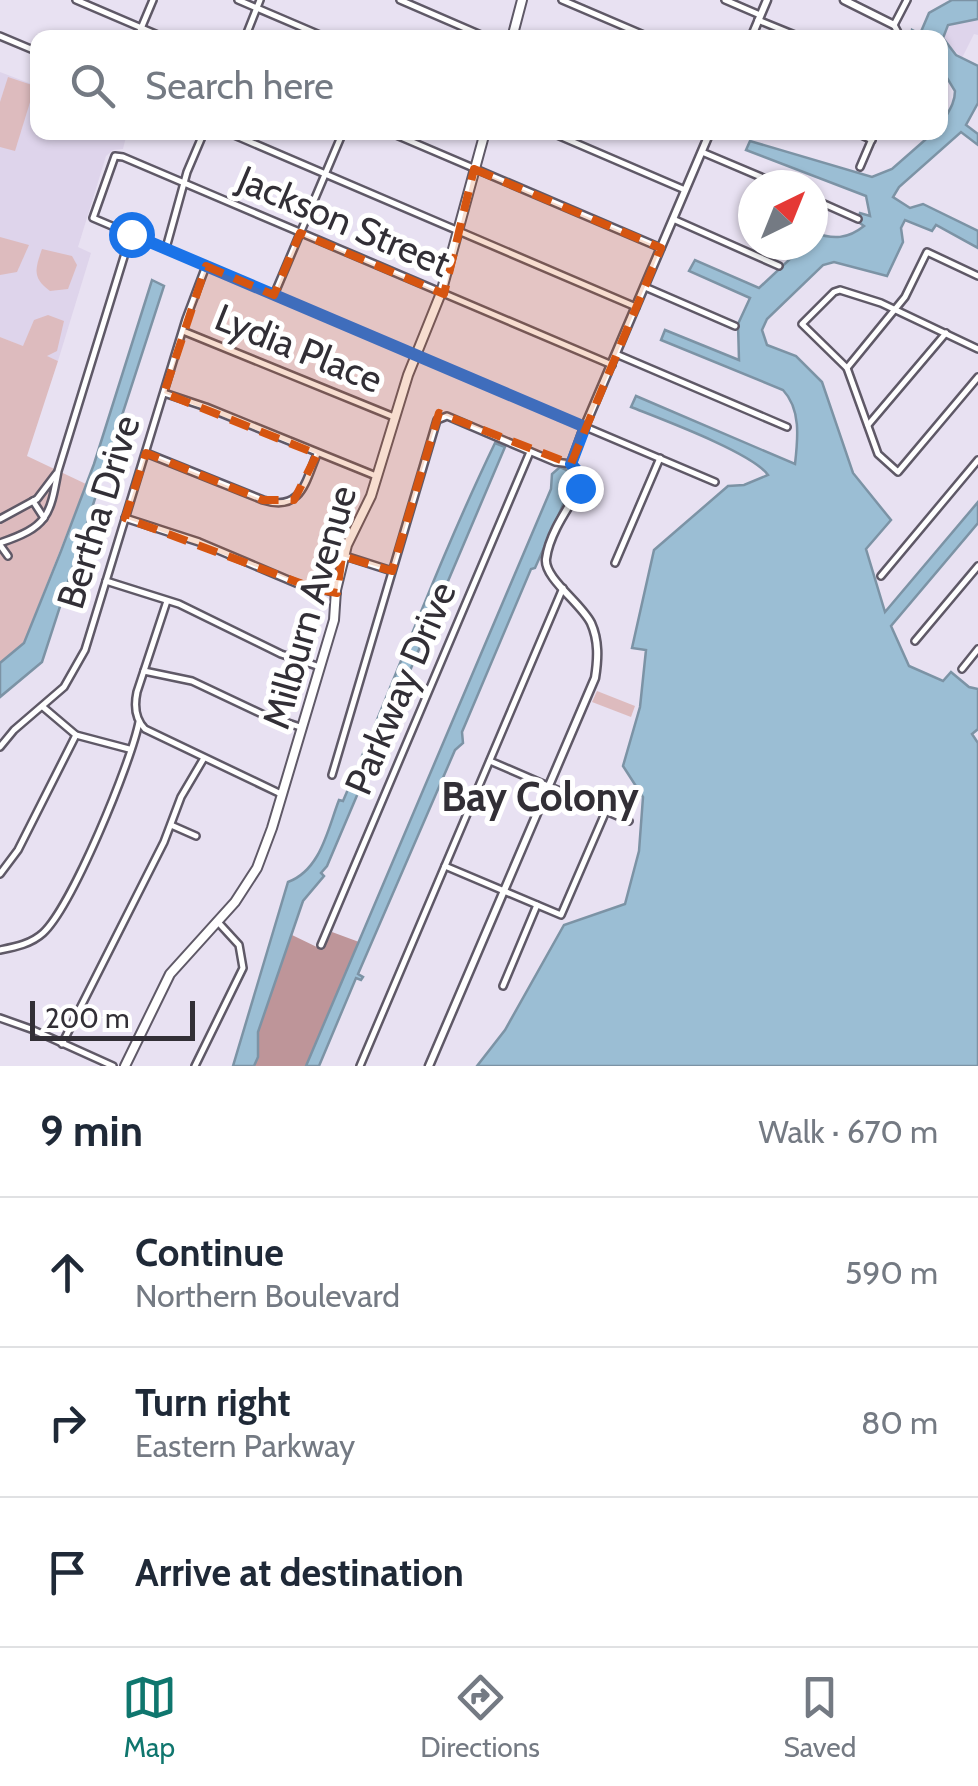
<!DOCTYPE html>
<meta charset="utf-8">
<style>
body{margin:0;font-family:Cabin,sans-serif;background:#f6f6f7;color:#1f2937}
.compass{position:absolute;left:738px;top:170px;width:90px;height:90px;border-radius:50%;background:#fff;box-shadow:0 2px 8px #0004;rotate:43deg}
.scale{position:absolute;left:30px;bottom:25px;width:165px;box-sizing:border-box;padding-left:10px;border:5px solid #322f36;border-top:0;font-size:28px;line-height:35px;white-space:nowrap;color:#322f36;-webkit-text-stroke:8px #fff;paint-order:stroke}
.stop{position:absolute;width:30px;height:30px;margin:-22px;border:8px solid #1a73e8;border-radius:50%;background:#fff}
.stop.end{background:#1a73e8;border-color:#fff;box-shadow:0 2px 10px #0008}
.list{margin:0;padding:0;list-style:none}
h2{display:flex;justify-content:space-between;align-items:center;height:130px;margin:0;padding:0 40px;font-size:42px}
h2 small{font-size:32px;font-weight:400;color:#747a83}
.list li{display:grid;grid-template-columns:65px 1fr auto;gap:30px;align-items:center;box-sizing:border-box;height:150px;padding:0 40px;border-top:2px solid #e0e1e3}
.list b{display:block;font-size:38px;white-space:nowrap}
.list p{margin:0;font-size:32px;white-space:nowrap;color:#747a83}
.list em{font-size:32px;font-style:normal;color:#747a83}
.icon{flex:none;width:55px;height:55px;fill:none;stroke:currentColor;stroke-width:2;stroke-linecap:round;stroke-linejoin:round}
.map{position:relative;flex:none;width:978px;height:1066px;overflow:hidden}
.search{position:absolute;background:#fff;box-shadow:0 2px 8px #0004;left:30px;right:30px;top:30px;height:110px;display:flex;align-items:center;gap:25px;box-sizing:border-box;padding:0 35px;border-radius:20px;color:#747a83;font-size:38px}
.sheet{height:580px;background:#fff}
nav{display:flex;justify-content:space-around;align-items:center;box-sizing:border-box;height:140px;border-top:2px solid #e0e1e3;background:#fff;font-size:28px;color:#747a83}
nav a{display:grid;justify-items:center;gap:5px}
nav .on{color:#0f766e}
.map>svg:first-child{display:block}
.built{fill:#ded4eb}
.green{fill:#ddbbbe}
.forest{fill:#be9599}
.water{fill:#9bbed4;stroke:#7c93a5;stroke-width:2.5}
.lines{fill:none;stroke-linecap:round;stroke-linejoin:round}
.minor-casing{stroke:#5f5967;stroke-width:10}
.tertiary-casing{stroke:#5f5967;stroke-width:11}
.secondary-casing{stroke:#5f5967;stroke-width:12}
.minor{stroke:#fff;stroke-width:5}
.tertiary{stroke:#fff;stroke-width:6}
.secondary{stroke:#fff;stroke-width:8}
.route{stroke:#1a73e8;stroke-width:12}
.marked{fill:#d65510;fill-opacity:0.2;stroke:#d65510;stroke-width:8;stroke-dasharray:20 12;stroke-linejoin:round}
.labels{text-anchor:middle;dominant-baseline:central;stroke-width:10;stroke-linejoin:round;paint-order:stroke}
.street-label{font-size:38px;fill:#322f36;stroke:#fff}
.neighbourhood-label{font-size:40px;font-weight:bold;fill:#322f36;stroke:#fff}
</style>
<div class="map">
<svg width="978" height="1066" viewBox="0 0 978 1066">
<rect width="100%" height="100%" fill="#e8e1f2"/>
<!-- built -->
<g class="built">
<path d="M 978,19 L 978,35 L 974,34 L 962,58 L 942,38 L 948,25 Z"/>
<path d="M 0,72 L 37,86 L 38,132 L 127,133 L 123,149 L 113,150 L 106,156 L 78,247 L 91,253 L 58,361 L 0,337 Z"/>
</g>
<!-- green -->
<g class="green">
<path d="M 8,77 L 35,86 L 15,151 L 0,147 L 0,102 Z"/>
<path d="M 0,237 L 29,245 L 17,272 L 0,275 Z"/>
<path d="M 42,249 L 72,256 L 77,265 L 68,289 L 50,291 C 32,278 35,269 42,249 Z"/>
<path d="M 48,315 L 64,321 L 57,351 L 47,356 L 58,361 L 27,456 L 86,484 L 23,644 L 0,664 L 0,337 L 23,346 L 34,320 Z"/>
<path d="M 597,691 L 635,706 L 631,717 L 592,702 Z"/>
</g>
<!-- forest -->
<path class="forest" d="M 332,932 L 359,942 L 306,1066 L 254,1066 L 258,1057 L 258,1032 L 292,935 L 323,950 Z"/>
<!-- water -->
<g class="water">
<path d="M 952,0 L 978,0 L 978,19 L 948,25 L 943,38 L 956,55 L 978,66 L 978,103 L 966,125 L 978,134 L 978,145 L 961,132 L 899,187 L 893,197 L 910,208 L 923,204 L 978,231 L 978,248 L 936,225 L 932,231 L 905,220 L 901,228 L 903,242 L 887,276 L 834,262 L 823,265 L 767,319 L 762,330 L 767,345 L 796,356 L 822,382 L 853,473 L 891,520 L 866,549 L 885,612 L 978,502 L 978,523 L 891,626 L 909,666 L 943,681 L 951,672 L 969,687 L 978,689 L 978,729 L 972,734 L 978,743 L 978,1066 L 477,1066 L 505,1030 L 564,925 L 625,904 L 639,851 L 643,797 L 623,766 L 640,707 L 646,650 L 632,648 L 654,550 L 728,486 L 744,485 L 768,475 C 753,453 661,419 631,407 L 636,396 L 795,464 C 798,438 801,409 783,390 L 661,340 L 665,330 L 739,360 L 738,324 L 750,298 L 689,271 L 695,260 L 759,288 L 805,245 L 813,245 L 813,232 C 833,240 848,239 864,226 L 857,221 L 860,213 L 870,216 L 866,196 L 746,150 L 750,141 L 872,177 L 892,169 L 933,133 L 940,132 C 941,118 955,109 955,91 L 941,68 L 940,38 L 911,37 L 912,30 L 920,34 L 929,13 Z"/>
<path d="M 152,280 L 164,286 L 42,662 L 0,697 L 0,663 L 24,643 L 61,551 L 94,464 Z"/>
<path d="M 495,443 L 505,447 L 327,866 L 321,873 L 324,876 L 303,901 L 258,1032 L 258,1057 L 254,1066 L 233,1066 L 288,882 C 321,870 328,828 339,800 L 343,801 C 394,683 438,561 495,443 Z"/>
<path d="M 560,467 L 573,473 L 575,488 L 566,498 L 535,568 L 531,569 L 462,732 L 463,743 L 455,750 L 358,974 L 363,977 L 361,980 L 356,978 L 319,1066 L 306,1066 L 551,489 L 552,474 Z"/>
</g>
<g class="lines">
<defs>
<g id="minor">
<path d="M 76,0 L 165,38"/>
<path d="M 238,0 L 327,38"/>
<path d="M 400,0 L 488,38"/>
<path d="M 562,0 L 651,38"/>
<path d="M 725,0 L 760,15"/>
<path d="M 758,20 L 802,38"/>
<path d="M 0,36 L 38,52"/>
<path d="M 137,38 L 153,0"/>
<path d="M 245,38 L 260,0"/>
<path d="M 901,38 L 894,25 L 907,0"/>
<path d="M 227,132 L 636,307"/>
<path d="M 389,132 L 661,248"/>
<path d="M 550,132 L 685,190"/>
<path d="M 855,132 L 872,140"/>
<path d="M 702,152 L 780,185"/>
<path d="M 860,167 L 875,132"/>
<path d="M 813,199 L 858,219"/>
<path d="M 673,219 L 779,266"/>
<path d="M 166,248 L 187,172 L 204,132"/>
<path d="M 645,287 L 735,326"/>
<path d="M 274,295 L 343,132"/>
<path d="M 183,331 L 394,417"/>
<path d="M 978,349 L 881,303 L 840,290 L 834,292 L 802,324 L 847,368 L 878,454 L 898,472 L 978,377"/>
<path d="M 616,354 L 787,427"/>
<path d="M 612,365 L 123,157 L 115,156 L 93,218 L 715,482"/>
<path d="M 847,368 L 905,297 L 927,252 L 978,276"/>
<path d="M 164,393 L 206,407 L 376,476"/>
<path d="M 868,425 L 946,333"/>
<path d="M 146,453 L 263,500 C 301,512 305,483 317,454"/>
<path d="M 33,501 L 44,518"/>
<path d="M 125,518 L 199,542 L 298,584 L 337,593"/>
<path d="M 0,519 L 37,499 L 56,474"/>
<path d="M 0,543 C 47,527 50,517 58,471 L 131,234"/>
<path d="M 0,545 L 8,556"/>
<path d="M 345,556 L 392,571"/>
<path d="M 615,563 L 660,458"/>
<path d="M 881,576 L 978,460"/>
<path d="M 106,581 L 179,604 L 281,654 L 320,667"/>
<path d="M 167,601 L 137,692 C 134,706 135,719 145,729 L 281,794"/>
<path d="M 915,641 L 978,566"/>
<path d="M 962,669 L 978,649"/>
<path d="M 144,671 L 192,681 L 264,715 L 300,727"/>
<path d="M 43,707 L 76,735 L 129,749"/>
<path d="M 0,747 L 14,730 L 64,687 L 85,650 L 186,319 L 206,266"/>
<path d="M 490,761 L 629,821"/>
<path d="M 332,775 L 437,420 L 447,416 L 555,462 L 571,464"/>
<path d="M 171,825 L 196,836"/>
<path d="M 445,866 L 561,915 L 606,811"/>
<path d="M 0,874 L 18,850 L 76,735"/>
<path d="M 321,945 L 530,452"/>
<path d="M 0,950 C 15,947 31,944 43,933 C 72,906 131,763 139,722"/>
<path d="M 503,986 L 537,905"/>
<path d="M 0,1018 L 31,1029 L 113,1066"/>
<path d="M 62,1044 L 164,842 L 181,797 L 204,758"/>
<path d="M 195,1066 L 243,968 L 239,945 L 217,921"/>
<path d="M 360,1066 L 563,588"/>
</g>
<g id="tertiary">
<path d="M 844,0 L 894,25"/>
<path d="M 751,38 L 767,0"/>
<path d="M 429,1066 L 595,678 C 598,659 599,641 591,623 C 581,603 544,578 546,559 C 549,534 568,508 580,488 L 580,475 L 571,464 L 582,433 L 710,132"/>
</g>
<g id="secondary">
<path d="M 512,38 L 522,0"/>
<path d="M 125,1066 L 170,974 L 235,902 L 257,868 L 272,828 L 334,620 L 336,590 L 347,545 L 371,496 L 408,375 L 441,293 L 485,132"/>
</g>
</defs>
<!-- minor casing -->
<use href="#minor" class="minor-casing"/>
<!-- tertiary casing -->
<use href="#tertiary" class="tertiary-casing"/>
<!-- secondary casing -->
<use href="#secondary" class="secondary-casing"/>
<!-- minor -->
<use href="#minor" class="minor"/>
<!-- tertiary -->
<use href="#tertiary" class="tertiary"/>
<!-- secondary -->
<use href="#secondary" class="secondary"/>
</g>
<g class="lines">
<!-- route -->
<path class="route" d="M 131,234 L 585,427 L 571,464 L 580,474 L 580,488"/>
</g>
<!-- marked area -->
<path class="marked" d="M 474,169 L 661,248 L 571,464 L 439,413 L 392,571 L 342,556 L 337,593 L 316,589 L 125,518 L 146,453 L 263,500 L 294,500 L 317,454 L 164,393 L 206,266 L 274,295 L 300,233 L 444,294 Z"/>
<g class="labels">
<!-- street labels -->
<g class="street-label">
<text transform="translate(344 221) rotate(23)">Jackson Street</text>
<text transform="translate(299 348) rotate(22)">Lydia Place</text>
<text transform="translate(98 512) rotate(-73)">Bertha Drive</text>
<text transform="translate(309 607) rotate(-74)">Milburn Avenue</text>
<text transform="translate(400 688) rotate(-67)">Parkway Drive</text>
</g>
<!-- neighbourhood labels -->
<g class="neighbourhood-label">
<text x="540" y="796">Bay Colony</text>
</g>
</g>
</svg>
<svg class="compass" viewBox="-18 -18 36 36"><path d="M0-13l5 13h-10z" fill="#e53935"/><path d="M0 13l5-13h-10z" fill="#747a83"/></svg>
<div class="scale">200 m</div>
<div class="stop" style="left:131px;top:234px"></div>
<div class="stop end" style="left:580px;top:488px"></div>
<div class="search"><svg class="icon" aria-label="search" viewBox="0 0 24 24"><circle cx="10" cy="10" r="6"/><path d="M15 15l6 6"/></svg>Search here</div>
</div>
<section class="sheet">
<h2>9 min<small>Walk · 670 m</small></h2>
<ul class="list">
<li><svg class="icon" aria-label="ahead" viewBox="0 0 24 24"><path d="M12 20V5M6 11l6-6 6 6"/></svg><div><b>Continue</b><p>Northern Boulevard</p></div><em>590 m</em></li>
<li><svg class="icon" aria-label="right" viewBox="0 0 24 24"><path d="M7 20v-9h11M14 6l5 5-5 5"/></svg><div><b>Turn right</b><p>Eastern Parkway</p></div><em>80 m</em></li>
<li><svg class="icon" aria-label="arrive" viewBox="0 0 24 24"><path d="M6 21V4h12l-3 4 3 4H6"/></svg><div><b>Arrive at destination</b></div></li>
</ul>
</section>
<nav>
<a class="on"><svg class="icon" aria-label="map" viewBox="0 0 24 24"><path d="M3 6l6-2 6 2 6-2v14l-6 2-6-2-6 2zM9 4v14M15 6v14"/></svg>Map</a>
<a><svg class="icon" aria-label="directions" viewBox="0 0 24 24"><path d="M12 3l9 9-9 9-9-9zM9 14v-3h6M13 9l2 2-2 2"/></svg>Directions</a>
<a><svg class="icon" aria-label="saved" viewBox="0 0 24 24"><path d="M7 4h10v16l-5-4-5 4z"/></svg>Saved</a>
</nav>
